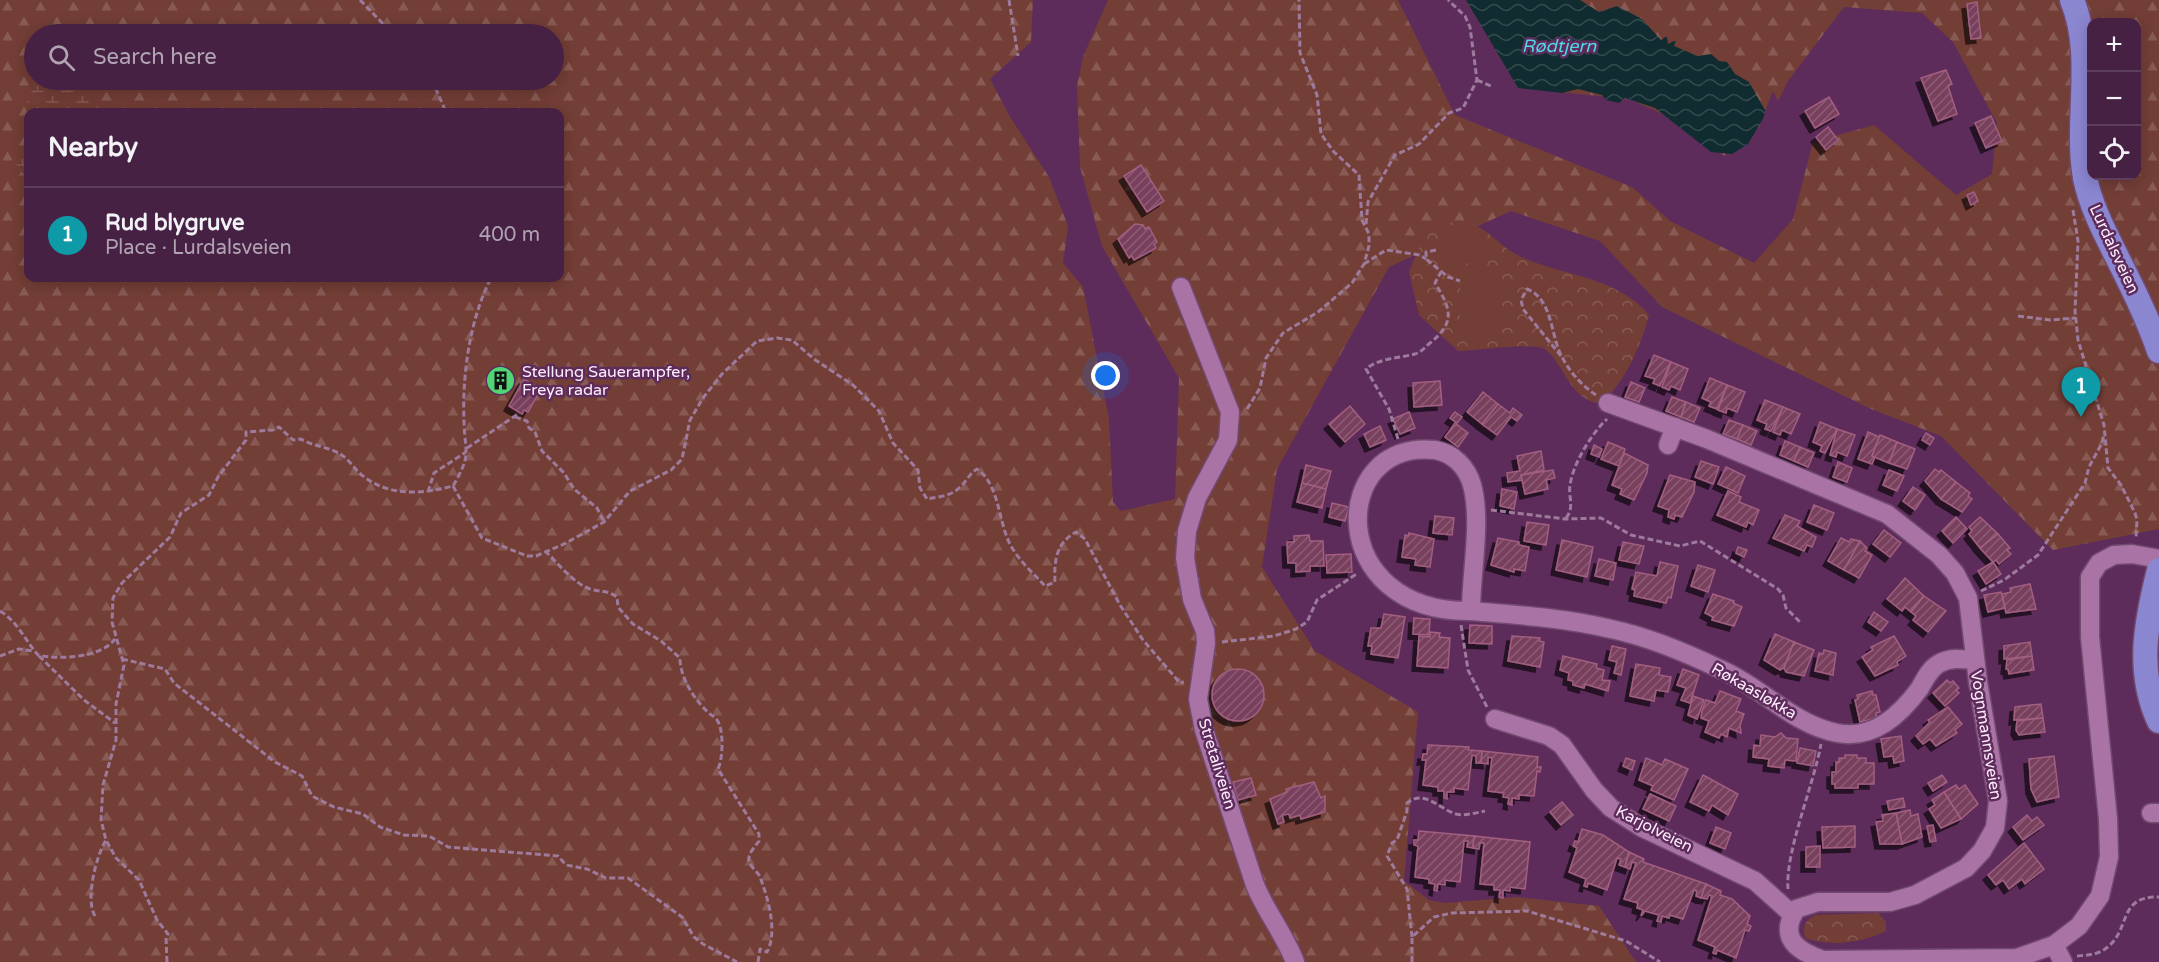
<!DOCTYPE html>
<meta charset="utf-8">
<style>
body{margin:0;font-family:"Varela Round",sans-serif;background:#4d294b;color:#f1f3f6}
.controls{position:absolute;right:18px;top:18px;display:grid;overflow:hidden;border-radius:12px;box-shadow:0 3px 15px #0003}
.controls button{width:54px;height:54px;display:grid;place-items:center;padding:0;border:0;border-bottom:2px solid #5e3e5d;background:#462144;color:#f1f3f6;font:30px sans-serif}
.you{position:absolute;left:1106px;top:376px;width:21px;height:21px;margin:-15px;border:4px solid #fff;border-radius:50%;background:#1a73e8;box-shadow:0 0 0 9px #1a73e833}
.badge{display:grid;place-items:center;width:39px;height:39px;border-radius:50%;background:#d6ab8b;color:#fff;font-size:20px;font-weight:700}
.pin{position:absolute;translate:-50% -50px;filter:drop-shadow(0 2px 3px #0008)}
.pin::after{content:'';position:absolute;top:32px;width:21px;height:18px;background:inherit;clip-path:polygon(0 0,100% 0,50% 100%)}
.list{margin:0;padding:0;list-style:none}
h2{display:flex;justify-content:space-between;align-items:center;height:78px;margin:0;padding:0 24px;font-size:26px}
h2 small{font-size:20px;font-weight:400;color:#b0a3b2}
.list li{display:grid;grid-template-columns:39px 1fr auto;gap:18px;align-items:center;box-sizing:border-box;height:96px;padding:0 24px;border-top:2px solid #5e3e5d}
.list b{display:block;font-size:22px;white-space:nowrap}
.list p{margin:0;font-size:20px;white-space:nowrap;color:#b0a3b2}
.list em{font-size:20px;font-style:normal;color:#b0a3b2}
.icon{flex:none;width:33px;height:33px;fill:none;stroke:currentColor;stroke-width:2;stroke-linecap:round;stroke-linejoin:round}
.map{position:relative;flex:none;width:2159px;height:962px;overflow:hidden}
.search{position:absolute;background:#462144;box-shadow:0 3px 15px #0003;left:24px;top:24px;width:540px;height:66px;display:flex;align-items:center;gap:15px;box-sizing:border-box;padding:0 21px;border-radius:33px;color:#b0a3b2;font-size:22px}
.panel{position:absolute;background:#462144;box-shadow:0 3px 15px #0003;left:24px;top:108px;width:540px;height:174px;border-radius:12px}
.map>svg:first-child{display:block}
.forest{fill:url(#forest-firs);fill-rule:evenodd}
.wetland{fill:url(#wetland-marsh)}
.park{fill:url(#park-crowns)}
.pitch{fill:#733e36}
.water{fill:url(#water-waves)}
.building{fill:url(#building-hatch);stroke:#a25f80;stroke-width:1.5;filter:url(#shadow)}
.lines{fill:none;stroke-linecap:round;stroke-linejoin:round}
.minor-casing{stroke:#724a70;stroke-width:21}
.major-casing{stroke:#724a70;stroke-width:27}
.path{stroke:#9e7a9c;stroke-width:3;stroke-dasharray:6 3;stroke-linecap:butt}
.minor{stroke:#a973a5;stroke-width:18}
.major{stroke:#8b86d0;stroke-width:24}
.labels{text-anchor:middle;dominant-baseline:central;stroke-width:5;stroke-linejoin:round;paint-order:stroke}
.street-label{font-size:16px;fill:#feecfc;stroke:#5d2c5b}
.poi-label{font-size:16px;fill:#feecfc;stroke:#5d2c5b;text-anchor:start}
.water-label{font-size:18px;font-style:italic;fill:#51d5e9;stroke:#5d2c5b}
</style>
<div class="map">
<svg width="2159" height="962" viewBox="0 0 2159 962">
<defs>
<pattern id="forest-firs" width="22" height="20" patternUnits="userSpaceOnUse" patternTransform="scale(1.5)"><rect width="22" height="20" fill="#733e36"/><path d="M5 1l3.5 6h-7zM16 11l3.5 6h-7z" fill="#885a54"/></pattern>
<pattern id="wetland-marsh" width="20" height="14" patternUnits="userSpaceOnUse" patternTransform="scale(1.5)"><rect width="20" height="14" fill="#733e36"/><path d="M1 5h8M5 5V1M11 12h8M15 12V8" fill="none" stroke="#885a54"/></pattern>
<pattern id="park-crowns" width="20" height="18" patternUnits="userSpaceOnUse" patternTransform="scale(1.5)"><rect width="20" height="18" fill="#733e36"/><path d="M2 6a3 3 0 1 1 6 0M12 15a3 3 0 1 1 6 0" fill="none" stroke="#885a54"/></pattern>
<pattern id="water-waves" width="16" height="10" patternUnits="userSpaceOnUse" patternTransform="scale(1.5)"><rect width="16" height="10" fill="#102c30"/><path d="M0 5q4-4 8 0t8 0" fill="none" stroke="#344b4f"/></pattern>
<pattern id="building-hatch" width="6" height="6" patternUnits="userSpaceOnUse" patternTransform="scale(1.5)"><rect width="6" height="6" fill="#78405d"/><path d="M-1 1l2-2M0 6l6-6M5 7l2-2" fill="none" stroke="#8c5c75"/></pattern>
<filter id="shadow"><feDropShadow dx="-5" dy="5" stdDeviation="0" flood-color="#0009"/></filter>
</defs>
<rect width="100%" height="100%" fill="#5d2c5b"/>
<!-- forest -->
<path class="forest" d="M 0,0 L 1033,0 L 1031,42 L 990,79 L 1010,117 L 1049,177 L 1068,226 L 1063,263 L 1083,287 L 1109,419 L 1113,502 L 1121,511 L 1175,499 L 1179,378 L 1102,246 L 1080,167 L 1077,86 L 1083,57 L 1108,0 L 1398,0 L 1455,115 L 1632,187 L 1670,221 L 1754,263 L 1793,219 L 1813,142 L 1874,125 L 1956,195 L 1992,174 L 1997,123 L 1953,42 L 1922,13 L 1844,7 L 1788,81 L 1778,101 L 1773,91 L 1759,127 L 1727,144 L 1725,156 L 1665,115 L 1629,99 L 1518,88 L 1466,0 L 2159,0 L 2159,529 L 2053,550 L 1941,436 L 1871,409 L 1662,307 L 1600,241 L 1511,211 L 1389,267 L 1277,469 L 1262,567 L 1315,651 L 1418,712 L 1404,881 L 1429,900 L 1445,903 L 1517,897 L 1599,906 L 1636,962 L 0,962 ZM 2092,22 L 2136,22 L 2136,176 L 2092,176 ZM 34,34 L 554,34 L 554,80 L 34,80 ZM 28,112 L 560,112 L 560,278 L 28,278 Z"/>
<!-- wetland -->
<g class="wetland">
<path d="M 38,80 L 76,80 L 106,112 L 30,112 L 26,99 L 31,86 Z"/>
<path d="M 28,132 L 28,180 L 14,162 L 21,153 Z"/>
</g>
<!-- park -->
<g class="park">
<path d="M 1463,221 C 1471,224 1481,227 1488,233 C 1499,242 1507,250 1521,257 C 1563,276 1618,277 1649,315 C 1640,348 1626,380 1601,404 C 1569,399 1566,367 1546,350 C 1535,341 1476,351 1458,351 L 1419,315 L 1409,272 L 1423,238 L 1448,223 Z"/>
<path d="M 1878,913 L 1886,922 L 1886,931 C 1861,943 1832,947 1805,938 C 1802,926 1805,921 1815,915 Z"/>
</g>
<!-- pitch -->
<g class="pitch">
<path d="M 1471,227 L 1486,251 L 1451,273 L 1436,249 Z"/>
<rect x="1460" y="272" width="41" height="65"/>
</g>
<!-- water -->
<path class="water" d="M 1466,0 L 1580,0 L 1599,12 L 1617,6 L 1642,19 L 1661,40 L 1667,36 L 1668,44 L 1676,40 L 1674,46 L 1698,56 L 1711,54 L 1719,61 L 1727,62 L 1735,74 L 1749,82 L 1765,110 L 1764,117 L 1748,144 L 1732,154 L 1711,152 L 1655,108 L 1625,98 L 1619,103 L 1606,100 L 1602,95 L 1578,89 L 1562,93 L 1518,88 Z"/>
<!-- building -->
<g class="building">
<path d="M 1977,2 L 1981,38 L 1971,39 L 1967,4 Z"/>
<path d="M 1946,70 L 1952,84 L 1948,86 L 1957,114 L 1938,121 L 1921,78 Z"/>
<path d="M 1829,97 L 1839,114 L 1815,128 L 1805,111 Z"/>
<path d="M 1991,116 L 2002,141 L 1986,148 L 1975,123 Z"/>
<path d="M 1828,127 L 1838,140 L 1826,150 L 1816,137 Z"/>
<path d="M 1141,165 L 1164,201 L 1147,212 L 1124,176 Z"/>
<path d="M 1974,192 L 1978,201 L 1971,205 L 1967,195 Z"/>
<path d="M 1135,224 L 1143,225 L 1145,229 L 1149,227 L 1157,242 L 1154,244 L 1156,248 L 1134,260 L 1132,256 L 1129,258 L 1118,239 Z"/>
<path d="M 1654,355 L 1671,362 L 1660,386 L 1653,383 L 1655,379 L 1645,376 Z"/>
<path d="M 1671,362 L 1688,369 L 1680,390 L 1671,386 L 1669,390 L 1662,387 Z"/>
<circle cx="501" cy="381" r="5"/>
<path d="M 1710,378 L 1727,385 L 1717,409 L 1709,406 L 1711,402 L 1702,398 Z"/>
<path d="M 524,379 L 541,389 L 528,412 L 524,410 L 522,414 L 509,406 Z"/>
<path d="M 1440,381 L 1442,405 L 1414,407 L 1413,383 Z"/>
<path d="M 1631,382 L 1645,388 L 1639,402 L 1625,397 Z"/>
<path d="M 1727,385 L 1745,392 L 1737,412 L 1727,408 L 1726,413 L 1718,410 Z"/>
<path d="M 1483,392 L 1498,404 L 1482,424 L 1467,412 Z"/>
<path d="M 1672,397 L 1686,402 L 1681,417 L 1666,411 Z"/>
<path d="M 1765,400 L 1783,407 L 1771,431 L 1765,429 L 1767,424 L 1757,420 Z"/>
<path d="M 1686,402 L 1700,408 L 1694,422 L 1681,417 Z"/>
<path d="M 1498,404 L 1510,413 L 1513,408 L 1522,415 L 1517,421 L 1511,417 L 1497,435 L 1482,424 Z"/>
<path d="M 1350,406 L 1365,424 L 1345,442 L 1329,424 Z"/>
<path d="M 1783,407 L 1800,414 L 1791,434 L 1782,430 L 1780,435 L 1773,432 Z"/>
<path d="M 1409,412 L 1415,428 L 1400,434 L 1393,419 Z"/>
<path d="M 1455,412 L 1462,417 L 1457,423 L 1450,418 Z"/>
<path d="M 1729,420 L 1743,425 L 1737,439 L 1723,434 Z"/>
<path d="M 1820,422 L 1837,429 L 1825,453 L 1820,451 L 1822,446 L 1813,442 Z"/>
<path d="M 1455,423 L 1468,433 L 1458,447 L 1445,437 Z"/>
<path d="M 1743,425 L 1757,431 L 1751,445 L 1737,439 Z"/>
<path d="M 1380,426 L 1386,440 L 1370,447 L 1364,434 Z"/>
<path d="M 1837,429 L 1855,435 L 1847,456 L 1837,452 L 1836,457 L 1830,455 Z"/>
<path d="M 1868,432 L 1879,437 L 1872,456 L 1875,457 L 1872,464 L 1858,459 Z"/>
<path d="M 1926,433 L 1934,438 L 1930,445 L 1922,440 Z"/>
<path d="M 1880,435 L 1897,442 L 1889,463 L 1872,456 Z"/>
<path d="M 1785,441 L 1800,447 L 1794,461 L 1780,455 Z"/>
<path d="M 1608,442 L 1625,449 L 1619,466 L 1601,459 Z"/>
<path d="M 1897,442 L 1915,449 L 1907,469 L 1889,463 Z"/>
<path d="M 1594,445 L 1602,449 L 1599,457 L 1591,454 Z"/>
<path d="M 1800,447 L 1814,453 L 1808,467 L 1794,461 Z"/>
<path d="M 1541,451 L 1544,470 L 1521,475 L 1522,480 L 1508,482 L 1507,473 L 1520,471 L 1517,456 Z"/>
<path d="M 1624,453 L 1648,465 L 1647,473 L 1634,500 L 1620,494 L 1622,489 L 1612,485 Z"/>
<path d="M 1701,461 L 1719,467 L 1713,484 L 1695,477 Z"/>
<path d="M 1838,462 L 1852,468 L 1847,482 L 1833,477 Z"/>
<path d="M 1306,465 L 1331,471 L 1326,489 L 1302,483 Z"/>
<path d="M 1726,467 L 1745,476 L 1738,493 L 1718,484 Z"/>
<path d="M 1935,469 L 1939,472 L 1941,470 L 1956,482 L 1941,499 L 1925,481 Z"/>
<path d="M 1553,470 L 1555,478 L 1546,480 L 1548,489 L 1525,494 L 1521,475 Z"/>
<path d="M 1889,470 L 1904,476 L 1897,491 L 1883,485 Z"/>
<path d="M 1670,475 L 1695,482 L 1694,492 L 1682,517 L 1675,515 L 1674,519 L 1668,517 L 1669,510 L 1658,506 Z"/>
<path d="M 1956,482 L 1970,493 L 1968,496 L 1972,499 L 1962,512 L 1941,499 Z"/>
<path d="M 1302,483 L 1326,489 L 1322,508 L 1297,502 Z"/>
<path d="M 1913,487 L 1925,495 L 1915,510 L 1903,501 Z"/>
<path d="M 1502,489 L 1517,492 L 1514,509 L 1500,506 Z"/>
<path d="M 1728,491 L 1741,497 L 1739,502 L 1759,510 L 1753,525 L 1748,522 L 1746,527 L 1717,515 Z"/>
<path d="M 1332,503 L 1349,507 L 1345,521 L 1329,517 Z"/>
<path d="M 1814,505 L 1834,513 L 1827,530 L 1807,522 Z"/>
<path d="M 1785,515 L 1800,521 L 1797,526 L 1816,537 L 1812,547 L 1807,545 L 1804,551 L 1773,538 Z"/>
<path d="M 1435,516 L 1454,518 L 1452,535 L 1433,533 Z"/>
<path d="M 1956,517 L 1967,529 L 1953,543 L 1942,531 Z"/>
<path d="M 1980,517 L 1998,534 L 1980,548 L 1969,534 L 1972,531 L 1969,527 Z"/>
<path d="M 1527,522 L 1549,525 L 1546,545 L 1524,541 Z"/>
<path d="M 1884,530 L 1901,543 L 1890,557 L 1873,544 Z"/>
<path d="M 1409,533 L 1434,539 L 1430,567 L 1415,565 L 1416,559 L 1402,557 L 1405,535 L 1408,536 Z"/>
<path d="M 1998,534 L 2010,548 L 2007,550 L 2011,554 L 1999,564 L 1996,560 L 1993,562 L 1980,548 Z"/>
<path d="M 1309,535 L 1310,541 L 1323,541 L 1324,566 L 1310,566 L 1310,571 L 1296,572 L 1296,563 L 1288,563 L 1287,542 L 1294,542 L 1294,536 Z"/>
<path d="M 1498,538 L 1519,542 L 1519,545 L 1529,547 L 1525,571 L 1514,569 L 1514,572 L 1491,565 Z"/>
<path d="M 1841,538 L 1849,542 L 1851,539 L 1860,541 L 1844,570 L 1828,561 Z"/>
<path d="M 1562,540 L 1593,547 L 1587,577 L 1556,570 Z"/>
<path d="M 1860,541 L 1867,548 L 1865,551 L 1872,555 L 1859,578 L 1844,570 Z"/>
<path d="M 1623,542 L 1644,546 L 1639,564 L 1619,560 Z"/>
<path d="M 1738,547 L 1747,550 L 1744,557 L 1736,553 Z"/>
<path d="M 1351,554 L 1352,572 L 1327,573 L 1326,555 Z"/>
<path d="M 1599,559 L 1616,563 L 1613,580 L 1595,576 Z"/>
<path d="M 1660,562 L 1678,566 L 1671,598 L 1668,597 L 1666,603 L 1634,596 L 1635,590 L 1632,589 L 1636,572 L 1657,576 Z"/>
<path d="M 1993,562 L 2001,574 L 1986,584 L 1978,571 Z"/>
<path d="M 1698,565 L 1715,570 L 1708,592 L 1691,586 Z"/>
<path d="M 1905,578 L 1924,596 L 1911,612 L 1905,607 L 1902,611 L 1887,599 Z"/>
<path d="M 2030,584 L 2036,609 L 2006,613 L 2002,594 L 2011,592 L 2010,588 Z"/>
<path d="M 2001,592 L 2005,608 L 1988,612 L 1984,595 Z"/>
<path d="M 1713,594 L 1734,601 L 1733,603 L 1742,607 L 1734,626 L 1712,620 L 1713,617 L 1705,613 Z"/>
<path d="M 1924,596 L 1946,611 L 1928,632 L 1913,620 L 1916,616 L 1911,612 Z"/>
<path d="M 1874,612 L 1888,622 L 1881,631 L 1868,622 Z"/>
<path d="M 1384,614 L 1405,617 L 1398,658 L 1371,654 L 1372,646 L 1368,646 L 1371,628 L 1381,628 Z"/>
<path d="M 1414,618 L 1430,619 L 1429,635 L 1413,634 Z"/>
<path d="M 1470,625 L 1492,626 L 1492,644 L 1469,643 Z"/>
<path d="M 1430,632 L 1440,633 L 1439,637 L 1450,638 L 1448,668 L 1417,666 L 1419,636 L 1430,637 Z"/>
<path d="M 1775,634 L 1794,642 L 1784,668 L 1780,670 L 1764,660 Z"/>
<path d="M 1512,636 L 1540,638 L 1539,641 L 1544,642 L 1540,667 L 1508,661 Z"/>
<path d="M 1894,636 L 1906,656 L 1897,662 L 1898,665 L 1875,676 L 1862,657 L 1873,650 L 1871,647 Z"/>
<path d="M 1794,642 L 1814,650 L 1804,676 L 1786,672 L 1784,668 Z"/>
<path d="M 2030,642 L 2032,656 L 2004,659 L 2004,646 Z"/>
<path d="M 1612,646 L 1626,649 L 1621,675 L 1614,673 L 1617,662 L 1609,660 Z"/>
<path d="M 1824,650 L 1836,653 L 1833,675 L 1815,671 L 1819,653 L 1823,654 Z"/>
<path d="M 1563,656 L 1597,664 L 1596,668 L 1604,670 L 1602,680 L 1610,681 L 1608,691 L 1585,684 L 1584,688 L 1573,685 L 1573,681 L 1568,680 L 1569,673 L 1560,670 Z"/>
<path d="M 2032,656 L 2034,670 L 2009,674 L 2008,669 L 2006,669 L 2007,660 Z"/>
<path d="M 1636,664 L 1660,668 L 1659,675 L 1671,677 L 1668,692 L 1656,690 L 1654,701 L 1630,696 Z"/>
<path d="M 1683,669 L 1699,675 L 1690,703 L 1681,700 L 1686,688 L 1677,685 Z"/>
<circle cx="1238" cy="695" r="26"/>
<path d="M 1947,680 L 1950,683 L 1953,681 L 1959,688 L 1956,690 L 1959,693 L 1945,706 L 1933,693 Z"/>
<path d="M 1720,691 L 1741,699 L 1736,711 L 1744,714 L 1740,725 L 1741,733 L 1729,728 L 1727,737 L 1721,734 L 1719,738 L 1705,732 L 1709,721 L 1701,718 L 1702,711 L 1706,700 L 1715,703 Z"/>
<path d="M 1872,691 L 1873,695 L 1876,695 L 1880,712 L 1876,713 L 1877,718 L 1860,722 L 1855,700 L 1858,699 L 1857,695 Z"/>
<path d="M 1693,696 L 1704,700 L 1697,719 L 1688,715 Z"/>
<path d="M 2041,704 L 2043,718 L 2014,720 L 2015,707 Z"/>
<path d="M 1948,707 L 1962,724 L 1955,730 L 1957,733 L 1936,746 L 1930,739 L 1923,744 L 1916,736 L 1930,722 L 1928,720 Z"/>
<path d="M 2043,718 L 2045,732 L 2019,735 L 2016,730 L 2017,721 Z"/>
<path d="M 1781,733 L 1786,738 L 1798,739 L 1796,761 L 1785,760 L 1784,768 L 1768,766 L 1769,759 L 1753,757 L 1754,745 L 1760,746 L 1761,735 L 1775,737 Z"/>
<path d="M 1901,736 L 1904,761 L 1894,763 L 1893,756 L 1884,757 L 1881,739 Z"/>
<path d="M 1428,745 L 1469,747 L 1468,750 L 1482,751 L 1481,763 L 1476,763 L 1476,756 L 1472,755 L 1468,790 L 1454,788 L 1454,792 L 1447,792 L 1447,799 L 1444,798 L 1444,791 L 1438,791 L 1438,787 L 1423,785 L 1426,760 L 1422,760 L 1423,754 L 1427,754 Z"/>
<path d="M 1800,748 L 1816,751 L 1813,766 L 1797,763 Z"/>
<path d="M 1482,751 L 1538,757 L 1537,767 L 1541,767 L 1540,772 L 1537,771 L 1534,796 L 1519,795 L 1519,799 L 1512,798 L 1512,805 L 1508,804 L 1509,798 L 1503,797 L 1504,793 L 1488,791 L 1492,758 L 1488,757 L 1488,764 L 1481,763 Z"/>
<path d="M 1845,755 L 1857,755 L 1857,758 L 1866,758 L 1866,763 L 1874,763 L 1874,784 L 1858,784 L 1858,788 L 1835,788 L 1835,784 L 1832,784 L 1832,772 L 1836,772 L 1836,762 L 1839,762 L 1839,758 L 1845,758 Z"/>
<path d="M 2054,756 L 2059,797 L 2037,802 L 2031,789 L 2029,759 Z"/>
<path d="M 1626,758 L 1635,761 L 1632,770 L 1623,766 Z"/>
<path d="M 1646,758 L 1662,765 L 1665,759 L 1688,769 L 1674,800 L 1651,790 L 1653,786 L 1639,780 Z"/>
<path d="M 1703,775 L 1738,794 L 1728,815 L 1712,805 L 1709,811 L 1690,802 Z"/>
<path d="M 1942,775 L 1947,782 L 1933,791 L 1928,783 Z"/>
<path d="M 1251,778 L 1256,795 L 1238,800 L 1233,782 Z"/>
<path d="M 1314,782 L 1321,798 L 1325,796 L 1325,812 L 1301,819 L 1300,815 L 1290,818 L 1289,814 L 1282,815 L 1284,822 L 1278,824 L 1270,799 L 1287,792 L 1286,789 Z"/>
<path d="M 1956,785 L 1959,789 L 1965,785 L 1978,804 L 1961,819 L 1944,792 Z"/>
<path d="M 1944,792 L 1961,819 L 1941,828 L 1929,809 L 1935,805 L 1932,800 Z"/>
<path d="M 1650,794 L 1676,806 L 1669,821 L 1643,809 Z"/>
<path d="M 1903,798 L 1905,807 L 1889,810 L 1887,801 Z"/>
<path d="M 1562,802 L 1573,815 L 1561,825 L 1550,812 Z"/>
<path d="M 1910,810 L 1911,816 L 1918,814 L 1922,837 L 1902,844 L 1896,813 Z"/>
<path d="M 1896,813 L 1902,844 L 1880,844 L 1876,822 L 1883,821 L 1882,815 Z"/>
<path d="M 2027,815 L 2032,821 L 2037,817 L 2044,825 L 2023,840 L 2013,827 Z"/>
<path d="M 1933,825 L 1936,841 L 1930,842 L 1927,826 Z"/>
<path d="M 1855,826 L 1855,847 L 1823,848 L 1822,827 Z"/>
<path d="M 1716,827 L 1731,833 L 1725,849 L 1710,843 Z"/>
<path d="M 1582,829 L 1603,835 L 1629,852 L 1625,867 L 1619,865 L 1621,859 L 1617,858 L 1607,890 L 1588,883 L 1587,887 L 1584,886 L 1586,879 L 1569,872 L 1577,848 L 1573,846 L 1575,841 L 1578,842 Z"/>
<path d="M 1419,831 L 1474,836 L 1473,848 L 1467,847 L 1468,841 L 1464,841 L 1460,882 L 1445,880 L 1445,885 L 1438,884 L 1437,891 L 1434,890 L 1435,884 L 1429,883 L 1429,879 L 1415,877 L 1418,846 L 1414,845 L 1414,840 L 1418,840 Z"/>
<path d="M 1474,836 L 1530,842 L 1525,889 L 1510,887 L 1510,891 L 1503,890 L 1503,898 L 1499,897 L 1500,890 L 1494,890 L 1494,885 L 1480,884 L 1484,843 L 1480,843 L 1479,849 L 1473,848 Z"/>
<path d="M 2024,843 L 2044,869 L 2025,884 L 2022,879 L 2009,889 L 2003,880 L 1996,885 L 1988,875 Z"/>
<path d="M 1820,846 L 1820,867 L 1806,867 L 1806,847 Z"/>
<path d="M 1629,852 L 1644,859 L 1643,862 L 1706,884 L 1701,898 L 1696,896 L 1697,891 L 1694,890 L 1683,919 L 1670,915 L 1669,918 L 1662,916 L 1661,922 L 1657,921 L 1659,915 L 1645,911 L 1641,916 L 1643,910 L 1637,908 L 1638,903 L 1624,899 L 1636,863 L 1632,862 L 1630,869 L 1625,867 Z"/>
<path d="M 1706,884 L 1721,891 L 1720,895 L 1732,899 L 1750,916 L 1747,924 L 1751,926 L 1749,931 L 1745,930 L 1736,958 L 1717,950 L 1716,954 L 1713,953 L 1715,947 L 1698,940 L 1712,896 L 1709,895 L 1707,899 L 1701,898 Z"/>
</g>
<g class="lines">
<defs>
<g id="minor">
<path d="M 1181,287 L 1230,412 L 1228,440 L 1197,498 L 1187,531 L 1185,558 L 1192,599 L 1205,631 L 1206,643 L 1198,699 L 1204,730 L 1255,885 C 1266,912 1285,935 1295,962"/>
<path d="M 1608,403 L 1707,439 L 1887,514 L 1939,555 L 1955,573 L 1968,598 L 1978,682 L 1998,801 L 1995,828 L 1982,851 L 1966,868 L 1915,895 L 1890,902 L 1818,902 L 1796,909 C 1778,938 1797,951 1823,960 L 2017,958 L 2054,945 L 2079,926 L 2100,896 L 2109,857 L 2108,819 L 2090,637 L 2090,577 L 2099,563 L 2114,555 L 2132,554 L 2159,559"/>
<path d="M 1668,445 L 1675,427"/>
<path d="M 1471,611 C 1324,613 1329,438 1435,450 C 1453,453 1467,467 1472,485 C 1482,521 1471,572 1471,611 C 1518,615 1565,618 1611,629 C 1649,637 1687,653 1722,670 C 1761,687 1794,725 1837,733 C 1874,740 1900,715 1920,688 C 1925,679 1930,668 1940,663 C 1951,657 1963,659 1975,660"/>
<path d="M 1495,719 L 1549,736 L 1562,745 L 1594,790 L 1611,808 L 1641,827 L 1755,881 L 1793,915"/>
<path d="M 2151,813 L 2159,813"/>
<path d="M 2054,945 L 2063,962"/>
</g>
<g id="major">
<path d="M 2072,0 C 2095,55 2075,120 2085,178 C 2091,207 2105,233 2118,259 C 2133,289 2148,319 2159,351"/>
<path d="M 2159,570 C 2146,622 2136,671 2159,721"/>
</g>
</defs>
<!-- minor casing -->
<use href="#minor" class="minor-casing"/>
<!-- major casing -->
<use href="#major" class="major-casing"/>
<!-- path -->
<g class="path">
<path d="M 360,0 L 393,34"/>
<path d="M 1009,0 L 1018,56"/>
<path d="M 432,80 L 446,112"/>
<path d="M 1477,80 L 1491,86"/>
<path d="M 2073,210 L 2078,241 L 2075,311 L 2078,340 L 2104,425 L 2108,468 L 2121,485 L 2135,513 L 2137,520 L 2136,538"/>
<path d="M 1366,224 L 1368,202 L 1395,155 L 1419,144 L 1449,113 L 1463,108 L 1477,80 L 1470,27 L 1465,16 L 1448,0"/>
<path d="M 1436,250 L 1426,252 L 1426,259 L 1448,277 L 1460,281"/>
<path d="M 1364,264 L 1386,250 L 1420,255 L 1426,259"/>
<path d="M 2018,316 L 2050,320 L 2076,318"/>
<path d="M 1561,356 L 1523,309 L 1521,300 L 1527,289 C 1553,299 1550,335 1562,357 C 1570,372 1581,385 1596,395"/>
<path d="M 1247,409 L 1260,388 L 1266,358 L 1283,333 L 1318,312 L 1352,283 L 1364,264 L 1369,246 L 1369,234 L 1362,220 L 1359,175 L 1334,152 L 1321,134 L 1317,95 L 1300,53 L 1299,0"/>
<path d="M 515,417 L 527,421 L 529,428 L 535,432 L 542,451 L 564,473 L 574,489 L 597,508 L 604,522"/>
<path d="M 1398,439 L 1389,409 L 1366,369 C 1379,358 1400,358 1415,354 C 1422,352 1425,347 1430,343 C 1456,322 1451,309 1435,283 L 1441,272"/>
<path d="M 467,448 L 518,414"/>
<path d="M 453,486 L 482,538 L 527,556 L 536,556 L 564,544 L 604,522 L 630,491 L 671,470 L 682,459 L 690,420 L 703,398 L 722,374 L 757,341 L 777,338 L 792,340 L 814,359 L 853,385 L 879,411 L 893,443 L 918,470 L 920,488 L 927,499 C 938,497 952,496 960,487 C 967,481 969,474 977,469 C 999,484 998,519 1009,542 C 1017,559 1033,573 1045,586 L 1055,582 C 1054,561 1056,543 1076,532 L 1085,539 L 1120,605 L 1143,640 L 1180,683 L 1184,682"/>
<path d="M 428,492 L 434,473 L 466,452"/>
<path d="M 1491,510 L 1565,519 L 1601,518 L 1631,535 L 1653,540 L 1680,546 L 1700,541 L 1778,589 L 1783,595 L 1786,608 L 1801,623"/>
<path d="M 1566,518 C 1575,507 1568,497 1570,485 C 1573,464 1591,434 1607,419"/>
<path d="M 545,551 C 558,563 573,583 590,589 C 600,592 607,590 617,597 L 618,607 L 633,624 L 661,641 L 680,658 C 680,678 695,701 710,714 C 713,717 715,716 717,720 C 724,729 723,759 718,769 L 759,834 L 759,841 C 755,847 747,854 749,862 C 751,867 758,872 760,877 C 768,898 778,932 767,952 L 760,949 L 758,962"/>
<path d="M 1981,591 L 2004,580 L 2038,555 L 2085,483 L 2089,467 L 2102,443 L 2104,433"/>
<path d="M 0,611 C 17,621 25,640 38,655 C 59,660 101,658 115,639"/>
<path d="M 1461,625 L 1468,670 L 1487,707"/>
<path d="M 1222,642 L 1274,636 L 1296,629 L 1307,622 L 1317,600 L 1358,573"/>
<path d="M 0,656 L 19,649 L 33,651"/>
<path d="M 39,656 L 84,700 L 115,723"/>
<path d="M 122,659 L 165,669 L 174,683 L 275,762 L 302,776 L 312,796 L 334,807 L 363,814 L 380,827 L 404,835 L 429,836 L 448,847 L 558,856 L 566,865 L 587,869 L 606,878 L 628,878 L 682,917 L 694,937 L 703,944 L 737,962"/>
<path d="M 1788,889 C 1785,852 1814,784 1821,744"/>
<path d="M 95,916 C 85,900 96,856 106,840"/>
<path d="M 1412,937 L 1407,889 L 1387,856 L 1392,843 L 1397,840 L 1407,811 L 1407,803 C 1425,789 1439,809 1456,814 C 1465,816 1475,813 1485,811"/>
<path d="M 2077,956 C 2087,955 2097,955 2105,949 C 2132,931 2116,896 2159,897"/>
<path d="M 167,962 L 166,938 L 168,934 L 157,920 L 139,880 L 116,858 L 106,840 L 101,820 L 103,785 L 116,740 L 116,704 L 124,665 L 112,622 L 113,598 L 122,583 L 170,537 L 181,513 L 209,495 L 218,477 L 246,440 L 246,432 L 273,430 L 279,427 L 293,440 L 301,439 C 313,447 330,446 343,456 C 351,462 356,471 363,476 C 390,497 422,494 453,486 C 472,453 465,456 464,421 C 462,374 470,319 491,278"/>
<path d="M 1412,962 L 1412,937 L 1434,917 L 1452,913 L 1527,911 L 1626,941 L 1660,962"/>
</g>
<!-- minor -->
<use href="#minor" class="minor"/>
<!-- major -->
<use href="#major" class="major"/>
</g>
<!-- icons -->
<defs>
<symbol id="building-disc" viewBox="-11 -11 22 22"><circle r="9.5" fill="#50d674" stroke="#5d2c5b"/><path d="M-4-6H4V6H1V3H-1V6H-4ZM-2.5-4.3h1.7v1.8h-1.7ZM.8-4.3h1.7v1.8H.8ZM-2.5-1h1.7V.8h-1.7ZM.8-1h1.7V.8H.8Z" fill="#111"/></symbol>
</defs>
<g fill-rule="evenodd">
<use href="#building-disc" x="484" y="364" width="33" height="33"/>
</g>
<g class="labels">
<!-- street labels -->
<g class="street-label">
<text transform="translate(2114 249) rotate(65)">Lurdalsveien</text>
<text transform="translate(1754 691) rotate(30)">Røkaasløkka</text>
<text transform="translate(1986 735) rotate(81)">Vognmannsveien</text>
<text transform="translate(1217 764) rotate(73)">Stretaliveien</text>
<text transform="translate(1654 829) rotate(27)">Karjolveien</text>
</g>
<!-- poi labels -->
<g class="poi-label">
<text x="522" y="372">Stellung Sauerampfer,<tspan x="522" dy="18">Freya radar</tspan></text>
</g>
<!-- water labels -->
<g class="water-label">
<text x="1559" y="46">Rødtjern</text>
</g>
</g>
</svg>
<div class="controls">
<button>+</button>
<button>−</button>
<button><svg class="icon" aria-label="locate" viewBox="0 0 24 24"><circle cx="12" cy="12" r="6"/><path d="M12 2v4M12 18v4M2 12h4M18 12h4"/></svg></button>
</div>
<div class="you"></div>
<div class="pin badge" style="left:2081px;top:417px;background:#0f9aa8">1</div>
<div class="search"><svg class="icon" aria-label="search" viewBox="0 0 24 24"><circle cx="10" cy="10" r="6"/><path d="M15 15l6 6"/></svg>Search here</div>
<section class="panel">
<h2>Nearby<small></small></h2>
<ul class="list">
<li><span class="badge" style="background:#0f9aa8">1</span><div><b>Rud blygruve</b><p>Place · Lurdalsveien</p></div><em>400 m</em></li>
</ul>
</section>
</div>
